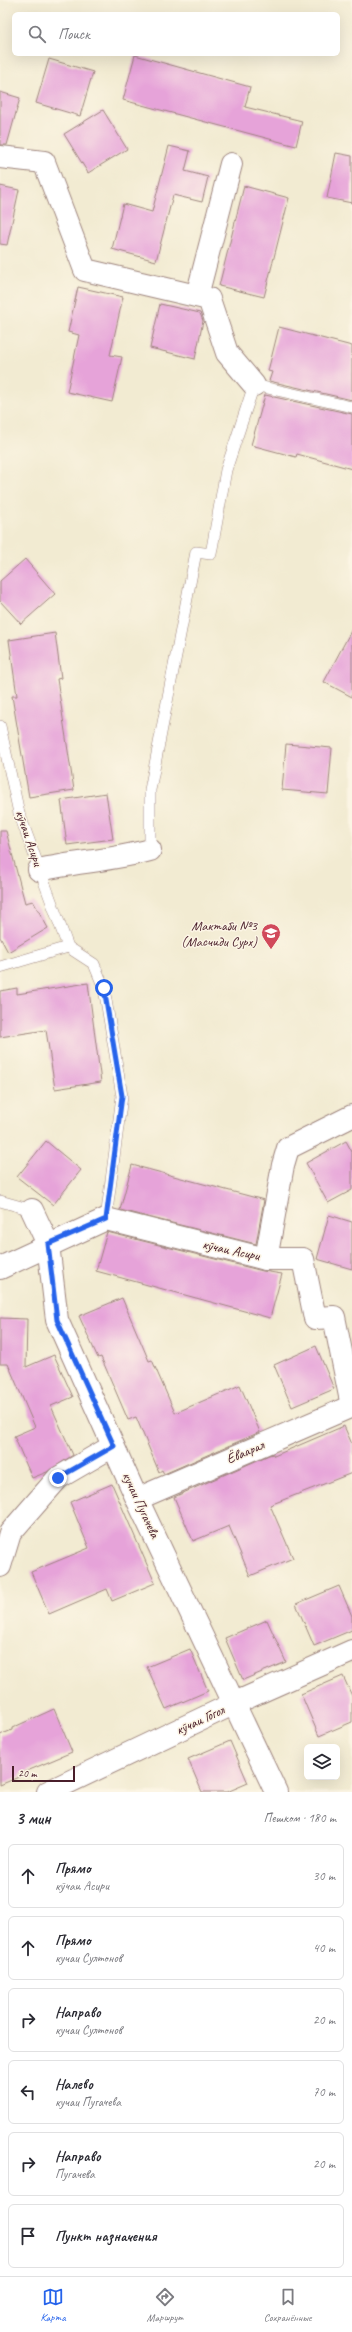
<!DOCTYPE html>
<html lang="ru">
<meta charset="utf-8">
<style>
body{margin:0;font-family:Caveat,sans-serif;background:#f7f7f7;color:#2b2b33}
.controls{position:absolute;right:12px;bottom:12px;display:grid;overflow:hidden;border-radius:6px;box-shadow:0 4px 16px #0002}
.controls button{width:36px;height:36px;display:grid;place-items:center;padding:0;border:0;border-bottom:1px solid #e1e1e2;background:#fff;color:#2b2b33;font:20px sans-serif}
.scale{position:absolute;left:12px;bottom:10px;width:63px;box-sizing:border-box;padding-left:4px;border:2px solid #4a1f2b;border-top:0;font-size:11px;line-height:14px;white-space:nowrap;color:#4a1f2b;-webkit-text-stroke:3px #fcf5e5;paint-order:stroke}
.stop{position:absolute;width:12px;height:12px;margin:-9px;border:3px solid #2563eb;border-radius:50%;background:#fff}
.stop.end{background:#2563eb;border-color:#fff;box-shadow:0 1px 4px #0008}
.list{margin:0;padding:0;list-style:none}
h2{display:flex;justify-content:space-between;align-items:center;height:52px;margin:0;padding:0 16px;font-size:17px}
h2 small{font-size:13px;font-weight:400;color:#7c7c81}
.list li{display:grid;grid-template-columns:26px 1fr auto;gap:12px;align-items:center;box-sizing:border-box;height:64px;margin:0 8px 8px;padding:0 8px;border:1px solid #e1e1e2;border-radius:6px}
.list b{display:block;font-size:15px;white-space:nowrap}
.list p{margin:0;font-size:13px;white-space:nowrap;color:#7c7c81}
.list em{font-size:13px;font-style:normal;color:#7c7c81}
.icon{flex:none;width:22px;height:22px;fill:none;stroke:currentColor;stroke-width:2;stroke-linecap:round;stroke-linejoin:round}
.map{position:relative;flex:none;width:352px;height:1792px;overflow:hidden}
.search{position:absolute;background:#fff;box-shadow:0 4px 16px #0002;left:12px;right:12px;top:12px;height:44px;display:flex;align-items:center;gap:10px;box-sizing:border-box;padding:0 14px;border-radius:6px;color:#7c7c81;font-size:15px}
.sheet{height:484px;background:#fff}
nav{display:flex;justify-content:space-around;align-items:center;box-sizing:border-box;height:56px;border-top:1px solid #e1e1e2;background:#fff;font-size:11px;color:#7c7c81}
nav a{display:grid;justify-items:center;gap:2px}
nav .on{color:#2563eb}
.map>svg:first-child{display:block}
.building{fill:#e6a3d9}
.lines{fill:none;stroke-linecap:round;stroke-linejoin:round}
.lane-casing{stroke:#9e857e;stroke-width:12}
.street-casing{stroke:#9e857e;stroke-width:24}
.lane{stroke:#fff;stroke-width:11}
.street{stroke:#fff;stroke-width:22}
.route{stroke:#2563eb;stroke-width:5}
.labels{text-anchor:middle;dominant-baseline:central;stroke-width:3;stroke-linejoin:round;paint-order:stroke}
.street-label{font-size:14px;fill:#4a1f2b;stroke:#fcf5e5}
.poi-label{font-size:14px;fill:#4a1f2b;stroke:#fcf5e5;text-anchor:end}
</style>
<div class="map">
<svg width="352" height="1792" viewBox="0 0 352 1792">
<rect width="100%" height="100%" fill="#fcf5e5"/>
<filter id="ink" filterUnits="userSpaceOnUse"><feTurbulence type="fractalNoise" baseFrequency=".025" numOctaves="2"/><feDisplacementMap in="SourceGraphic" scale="8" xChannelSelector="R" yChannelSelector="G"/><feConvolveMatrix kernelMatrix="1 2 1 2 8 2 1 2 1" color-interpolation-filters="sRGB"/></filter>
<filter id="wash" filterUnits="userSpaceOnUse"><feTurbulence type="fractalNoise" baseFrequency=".012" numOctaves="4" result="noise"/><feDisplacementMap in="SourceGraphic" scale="16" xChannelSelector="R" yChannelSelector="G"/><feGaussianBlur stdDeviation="0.9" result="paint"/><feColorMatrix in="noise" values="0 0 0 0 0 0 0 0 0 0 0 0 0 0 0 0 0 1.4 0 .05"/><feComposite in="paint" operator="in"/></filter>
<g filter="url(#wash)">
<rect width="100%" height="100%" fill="#f2ebd2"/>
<g id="blocks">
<!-- building -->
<g class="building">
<path d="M 135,55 L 250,87 L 245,107 L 302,121 L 296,146 L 123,100 Z"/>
<path d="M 49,59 L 93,72 L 80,116 L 36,103 Z"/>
<path d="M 0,92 L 20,98 L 7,145 L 0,145 Z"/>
<path d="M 103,110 L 127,149 L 88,173 L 64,134 Z"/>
<path d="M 169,146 L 190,151 L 185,171 L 208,177 L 202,202 L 173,195 L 156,261 L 112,249 L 123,204 L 152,212 Z"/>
<path d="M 336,153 L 352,156 L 352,203 L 327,198 Z"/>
<path d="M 0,186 L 19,190 L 7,245 L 0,244 Z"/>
<path d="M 244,186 L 289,198 L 264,297 L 219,286 Z"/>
<path d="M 78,287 L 123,297 L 110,355 L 122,357 L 112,402 L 67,392 L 79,335 L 68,332 Z"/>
<path d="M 160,304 L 200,313 L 203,321 L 195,359 L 150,348 Z"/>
<path d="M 279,327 L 352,346 L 352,400 L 269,381 L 272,372 L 268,371 Z"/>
<path d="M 265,395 L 352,414 L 352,469 L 297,454 L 296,457 L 251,445 Z"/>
<path d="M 25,559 L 55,594 L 21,624 L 0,601 L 0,581 Z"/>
<path d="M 352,629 L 352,697 L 324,682 Z"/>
<path d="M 55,633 L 61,678 L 57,679 L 74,790 L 29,797 L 12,696 L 17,696 L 9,640 Z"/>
<path d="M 286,744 L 332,748 L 328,794 L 282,790 Z"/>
<path d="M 106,793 L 113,839 L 67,845 L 61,800 Z"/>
<path d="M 0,831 L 6,831 L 25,903 L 33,901 L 48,928 L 8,952 L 0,937 Z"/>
<path d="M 88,983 L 101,1082 L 55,1089 L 46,1030 L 0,1037 L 0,991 L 17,988 L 17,994 Z"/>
<path d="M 46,1141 L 81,1170 L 53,1205 L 17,1177 Z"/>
<path d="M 346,1141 L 352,1152 L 352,1190 L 328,1203 L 306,1163 Z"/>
<path d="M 132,1165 L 264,1200 L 256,1244 L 120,1210 Z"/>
<path d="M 329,1215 L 352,1222 L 352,1269 L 317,1259 Z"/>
<path d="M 107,1232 L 263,1271 L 282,1274 L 270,1318 L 96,1271 Z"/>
<path d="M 122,1298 L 149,1361 L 152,1360 L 175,1413 L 240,1385 L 260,1432 L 164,1474 L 162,1470 L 159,1472 L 136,1417 L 128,1420 L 101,1357 L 98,1358 L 79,1316 Z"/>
<path d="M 0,1318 L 27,1319 L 26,1367 L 54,1355 L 73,1397 L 51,1406 L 73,1455 L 47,1472 L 32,1478 L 14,1436 L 35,1427 L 8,1364 L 0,1364 Z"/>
<path d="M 316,1346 L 334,1389 L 292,1407 L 274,1365 Z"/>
<path d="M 344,1426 L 352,1444 L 352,1473 L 270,1505 L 293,1558 L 250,1576 L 229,1526 L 193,1541 L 174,1497 L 269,1455 L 273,1454 L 274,1456 Z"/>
<path d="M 112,1484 L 155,1583 L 112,1601 L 107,1589 L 49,1614 L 31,1572 L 89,1548 L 70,1502 Z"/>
<path d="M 339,1586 L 352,1616 L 352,1630 L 314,1646 L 296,1604 Z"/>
<path d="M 267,1620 L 286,1662 L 243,1680 L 225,1638 Z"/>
<path d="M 190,1649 L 208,1691 L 166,1709 L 147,1667 Z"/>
<path d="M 343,1676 L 352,1696 L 352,1722 L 319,1736 L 301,1694 Z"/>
<path d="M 54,1709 L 72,1752 L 20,1774 L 21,1776 L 0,1785 L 0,1735 L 12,1730 L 12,1728 Z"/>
<path d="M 230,1741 L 248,1783 L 227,1792 L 202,1792 L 188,1759 Z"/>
</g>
</g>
</g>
<g filter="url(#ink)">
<use href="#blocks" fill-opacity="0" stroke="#9e857e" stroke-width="1"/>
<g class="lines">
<defs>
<g id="lane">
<path d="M 0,726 L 19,813 L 68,947 L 94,964 L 104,988 L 122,1096 L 106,1219"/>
<path d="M 150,850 L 150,790 L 196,552 L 211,554 L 226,470 L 254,385 L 352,407"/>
<path d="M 0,967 L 68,947"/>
<path d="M 0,1201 L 32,1210"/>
</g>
<g id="street">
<path d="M 0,157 L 44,162 L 85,270 L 209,299 L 227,353 L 254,385"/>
<path d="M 197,296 L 231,164"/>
<path d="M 39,870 C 76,862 114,860 150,850"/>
<path d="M 32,1210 L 48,1244 L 57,1320 L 137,1499 L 276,1792"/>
<path d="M 266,1259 L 303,1259 L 315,1318 L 334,1317 L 352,1406"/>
<path d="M 0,1268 L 106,1219 L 266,1259 L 283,1165 L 288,1148 L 352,1116"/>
<path d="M 137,1499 L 352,1406"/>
<path d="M 0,1566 L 10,1533 L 58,1478 L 113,1446"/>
<path d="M 48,1792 L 235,1703 L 352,1651"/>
</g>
</defs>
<!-- lane casing -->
<use href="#lane" class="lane-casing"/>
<!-- street casing -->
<use href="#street" class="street-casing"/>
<!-- lane -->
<use href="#lane" class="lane"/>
<!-- street -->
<use href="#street" class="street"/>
</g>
</g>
<g class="lines" filter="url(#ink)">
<!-- route -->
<path class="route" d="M 58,1478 L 114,1446 L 57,1320 L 48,1244 L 106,1219 L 122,1096 L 104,988"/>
</g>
<!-- icons -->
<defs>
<symbol id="school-pin" viewBox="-11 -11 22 30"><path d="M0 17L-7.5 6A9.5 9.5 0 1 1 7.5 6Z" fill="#d1495b" stroke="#fcf5e5"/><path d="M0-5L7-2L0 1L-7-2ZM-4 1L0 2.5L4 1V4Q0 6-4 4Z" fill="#fff"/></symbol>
</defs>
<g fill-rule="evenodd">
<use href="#school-pin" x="260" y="922" width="22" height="30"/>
</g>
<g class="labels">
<!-- street labels -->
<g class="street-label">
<text transform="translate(29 838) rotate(71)">кӯчаи Асири</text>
<text transform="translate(231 1250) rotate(12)">кӯчаи Асири</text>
<text transform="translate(245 1452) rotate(-23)">Ёваарал</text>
<text transform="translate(141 1505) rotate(65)">кучаи Пугачева</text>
<text transform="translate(200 1720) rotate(-25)">кӯчаи Гогол</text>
</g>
<!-- poi labels -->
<g class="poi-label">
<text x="257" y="925">Мактаби №3<tspan x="257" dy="16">(Масчиди Сурх)</tspan></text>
</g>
</g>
</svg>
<div class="controls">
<button><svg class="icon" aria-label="layers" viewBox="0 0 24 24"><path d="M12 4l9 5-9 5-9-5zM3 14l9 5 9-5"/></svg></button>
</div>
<div class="scale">20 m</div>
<div class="stop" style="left:104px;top:988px"></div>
<div class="stop end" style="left:58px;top:1478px"></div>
<div class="search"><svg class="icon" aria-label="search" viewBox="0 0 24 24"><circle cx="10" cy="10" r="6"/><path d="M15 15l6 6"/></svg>Поиск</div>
</div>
<section class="sheet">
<h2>3 мин<small>Пешком · 180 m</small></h2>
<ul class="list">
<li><svg class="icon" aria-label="ahead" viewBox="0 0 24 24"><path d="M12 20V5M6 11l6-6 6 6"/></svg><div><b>Прямо</b><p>кӯчаи Асири</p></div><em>30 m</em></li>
<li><svg class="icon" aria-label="ahead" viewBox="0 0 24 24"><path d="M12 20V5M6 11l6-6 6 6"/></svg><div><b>Прямо</b><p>кучаи Султонов</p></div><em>40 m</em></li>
<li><svg class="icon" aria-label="right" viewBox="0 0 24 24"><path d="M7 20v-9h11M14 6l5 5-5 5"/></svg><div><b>Направо</b><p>кучаи Султонов</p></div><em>20 m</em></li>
<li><svg class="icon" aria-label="left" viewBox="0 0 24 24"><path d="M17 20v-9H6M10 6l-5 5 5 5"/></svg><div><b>Налево</b><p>кучаи Пугачева</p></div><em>70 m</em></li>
<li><svg class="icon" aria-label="right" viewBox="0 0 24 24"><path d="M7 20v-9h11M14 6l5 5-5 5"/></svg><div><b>Направо</b><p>Пугачева</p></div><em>20 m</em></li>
<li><svg class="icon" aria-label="arrive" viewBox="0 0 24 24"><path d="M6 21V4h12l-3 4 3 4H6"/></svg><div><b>Пункт назначения</b></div></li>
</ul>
</section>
<nav>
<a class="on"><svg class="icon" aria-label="map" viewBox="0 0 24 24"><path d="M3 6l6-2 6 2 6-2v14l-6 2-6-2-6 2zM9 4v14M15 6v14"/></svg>Карта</a>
<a><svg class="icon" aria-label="directions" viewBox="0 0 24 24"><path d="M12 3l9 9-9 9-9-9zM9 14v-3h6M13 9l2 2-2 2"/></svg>Маршрут</a>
<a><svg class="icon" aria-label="saved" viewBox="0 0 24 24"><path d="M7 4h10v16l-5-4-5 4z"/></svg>Сохранённые</a>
</nav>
